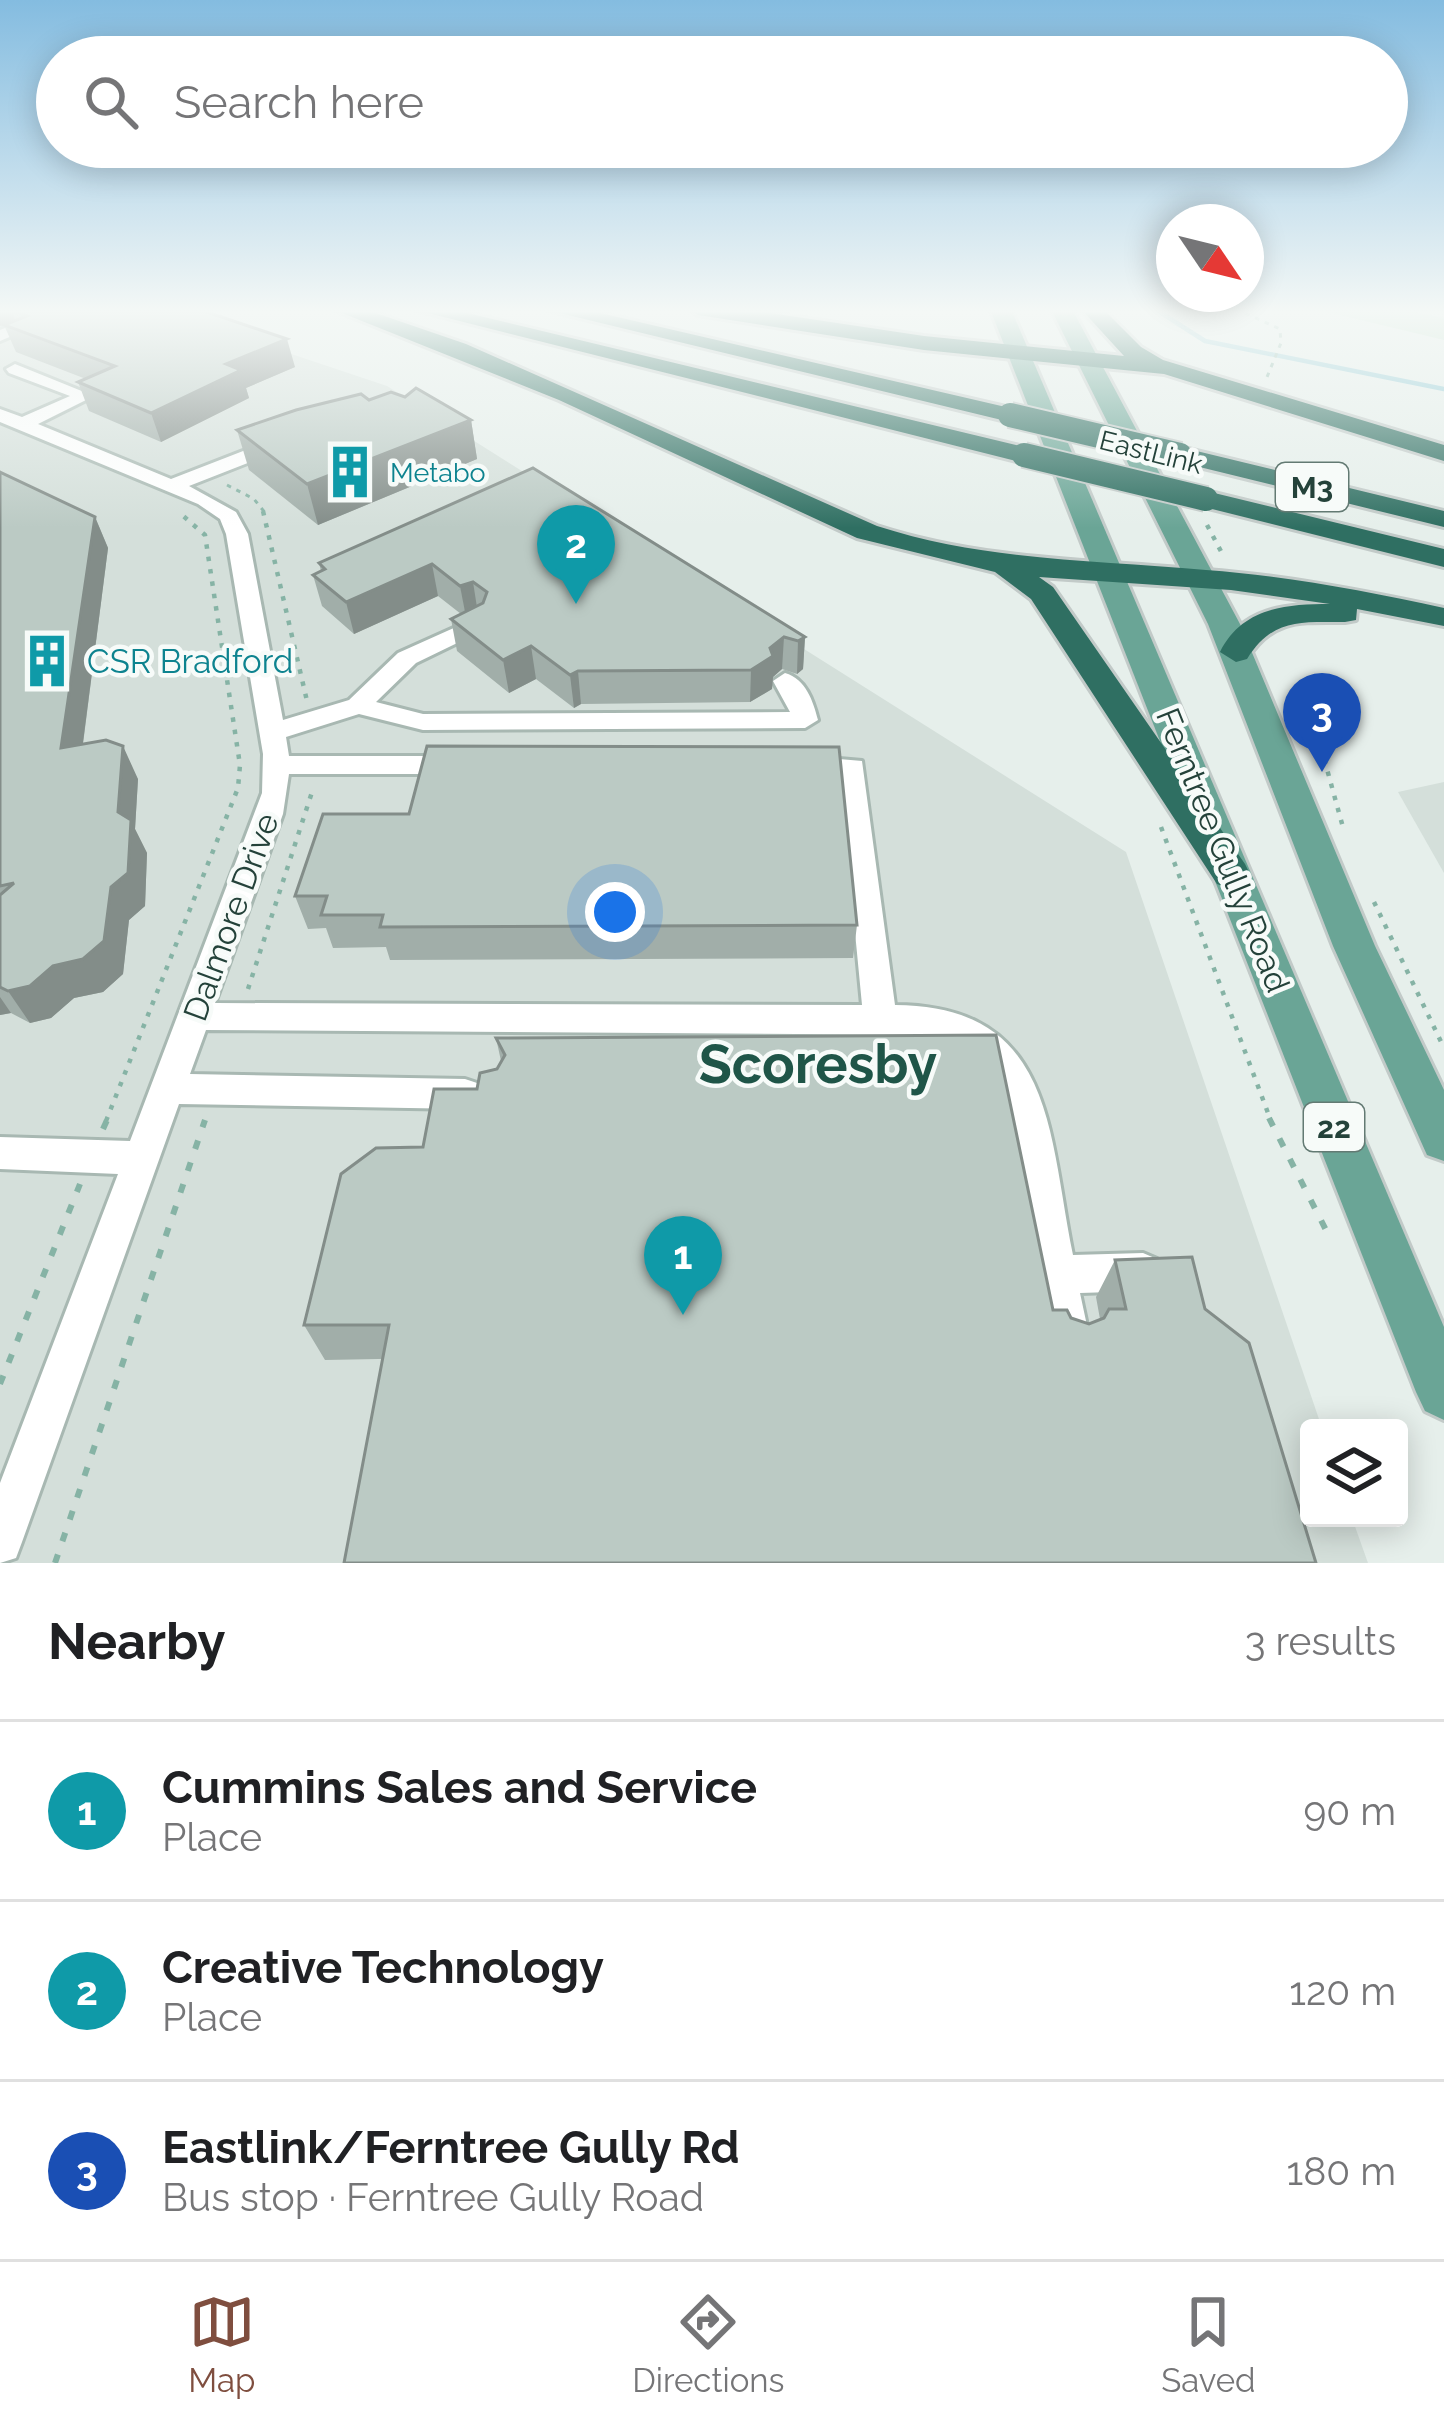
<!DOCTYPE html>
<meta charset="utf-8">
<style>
body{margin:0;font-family:Raleway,sans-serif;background:#f2f2f2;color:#202124}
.controls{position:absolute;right:36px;bottom:36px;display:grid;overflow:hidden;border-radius:12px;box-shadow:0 6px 30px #0003}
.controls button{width:108px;height:108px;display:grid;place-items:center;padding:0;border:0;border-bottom:3px solid #e0e0e0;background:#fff;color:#202124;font:60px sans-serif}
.compass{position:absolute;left:1156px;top:204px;width:108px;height:108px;border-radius:50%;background:#fff;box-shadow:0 6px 30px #0003;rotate:125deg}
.you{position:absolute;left:615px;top:912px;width:42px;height:42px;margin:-30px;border:9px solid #fff;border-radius:50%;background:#1a73e8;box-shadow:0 0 0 18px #1a73e833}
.badge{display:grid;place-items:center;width:78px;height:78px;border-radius:50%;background:#7f4e3f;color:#fff;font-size:39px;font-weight:700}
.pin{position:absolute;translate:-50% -99px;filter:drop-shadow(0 3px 6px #0008)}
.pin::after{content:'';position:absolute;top:63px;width:42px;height:36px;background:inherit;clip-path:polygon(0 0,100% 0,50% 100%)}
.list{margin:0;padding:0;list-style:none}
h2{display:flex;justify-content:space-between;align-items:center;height:156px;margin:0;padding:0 48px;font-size:51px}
h2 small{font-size:39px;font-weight:400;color:#757577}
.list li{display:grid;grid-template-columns:78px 1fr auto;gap:36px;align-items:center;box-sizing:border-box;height:180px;padding:0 48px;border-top:3px solid #e0e0e0}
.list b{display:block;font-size:45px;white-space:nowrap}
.list p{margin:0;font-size:39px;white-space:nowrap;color:#757577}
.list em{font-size:39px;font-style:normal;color:#757577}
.icon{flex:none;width:66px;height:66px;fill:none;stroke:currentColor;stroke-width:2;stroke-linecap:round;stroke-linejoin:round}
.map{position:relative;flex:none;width:1444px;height:1563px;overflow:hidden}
.search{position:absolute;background:#fff;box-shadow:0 6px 30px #0003;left:36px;right:36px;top:36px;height:132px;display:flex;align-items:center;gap:30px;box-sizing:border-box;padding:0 42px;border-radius:66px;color:#757577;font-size:45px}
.sheet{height:696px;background:#fff}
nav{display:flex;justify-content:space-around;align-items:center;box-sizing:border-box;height:168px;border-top:3px solid #e0e0e0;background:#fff;font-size:33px;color:#757577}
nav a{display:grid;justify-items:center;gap:6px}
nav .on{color:#7f4e3f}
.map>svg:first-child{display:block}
.built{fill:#d4dfda}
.green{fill:#bfe0c8}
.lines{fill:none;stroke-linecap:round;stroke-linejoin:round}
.stream{stroke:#8ec9d4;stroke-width:4.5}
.minor-casing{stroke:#a8b8b2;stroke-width:6}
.major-casing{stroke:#c2cac8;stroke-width:6}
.highway-casing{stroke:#c2cac8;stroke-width:6}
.path-far2{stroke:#86b3a5;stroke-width:3;stroke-dasharray:4.5 6;stroke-linecap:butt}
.path-far1{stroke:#86b3a5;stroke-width:4.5;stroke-dasharray:4.5 8;stroke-linecap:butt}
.path{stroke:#86b3a5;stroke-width:6;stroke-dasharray:9 14;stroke-linecap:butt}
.minor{fill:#fff;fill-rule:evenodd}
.major{fill:#6aa596;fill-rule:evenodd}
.highway{fill:#2f6f62;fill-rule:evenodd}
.highway-bridge-casing{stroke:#c2cac8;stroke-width:28;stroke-linecap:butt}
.highway-bridge{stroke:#2f6f62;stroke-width:24}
.wall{fill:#a1aea9}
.shaded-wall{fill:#838d89}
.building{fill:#bbcac4;stroke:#838d89;stroke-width:3}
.labels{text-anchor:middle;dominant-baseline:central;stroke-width:9;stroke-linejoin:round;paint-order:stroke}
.far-street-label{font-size:27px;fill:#24423a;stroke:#f7fbf9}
.far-culture-label{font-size:27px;fill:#0d838f;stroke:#f7fbf9;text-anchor:start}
.shield{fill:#f7fbf9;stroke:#637a73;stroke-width:3}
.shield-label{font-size:30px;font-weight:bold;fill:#24423a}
.culture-label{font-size:33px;fill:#0d838f;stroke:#f7fbf9;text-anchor:start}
.street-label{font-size:33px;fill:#24423a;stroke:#f7fbf9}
.near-district-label{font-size:54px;font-weight:bold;fill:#1f5548;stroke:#f7fbf9}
</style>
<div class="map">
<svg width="1444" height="1563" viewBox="0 0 1444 1563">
<rect width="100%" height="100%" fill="#e6efeb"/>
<!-- built -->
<g class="built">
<path d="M 0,309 L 157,309 L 387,386 L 1126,852 L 1322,1428 L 1309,1428 L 1309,1518 L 1352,1518 L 1368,1563 L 0,1563 Z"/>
<path d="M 1444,782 L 1444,873 L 1398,792 Z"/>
</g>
<!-- green -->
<path class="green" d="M 1315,309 L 1402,309 L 1444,318 L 1444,340 Z"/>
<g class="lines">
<!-- stream -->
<path class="stream" d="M 1155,309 L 1205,341 L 1444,389"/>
<defs>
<g id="minor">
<path d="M 53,309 L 76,309 L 0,341 L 0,330 Z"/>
<path d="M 15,364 L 94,396 L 38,424 L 171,479 L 269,441 L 283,441 L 283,449 L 189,486 L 236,512 L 248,534 L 283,720 L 349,700 L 398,653 L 476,618 L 488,625 L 484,630 L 416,663 L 376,702 L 423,714 L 790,712 L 773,681 L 785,673 C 806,679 813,701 818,720 L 805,728 L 423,730 L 359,714 L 286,737 L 289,756 L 455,756 L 468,765 L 455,774 L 289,774 L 283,814 L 215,1003 L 862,1005 L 840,776 L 805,774 L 792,765 L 805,756 L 862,761 L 895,1005 C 1055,1006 1048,1133 1073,1255 L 1143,1253 L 1157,1259 L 1162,1272 L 1157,1285 L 1143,1291 L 1080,1293 L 1089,1335 L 1083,1349 L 1069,1355 L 1055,1349 L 1005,1090 L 983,1060 L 937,1035 L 206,1030 L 190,1074 L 465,1079 L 477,1083 L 482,1094 L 477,1105 L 465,1109 L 179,1104 L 22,1542 L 16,1558 L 0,1563 L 0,1483 L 118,1174 L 0,1169 L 0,1137 L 130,1141 L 262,793 L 263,754 L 226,534 L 220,519 L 198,504 L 0,422 L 0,409 L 22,417 L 70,396 L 9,373 L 6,369 Z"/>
</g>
<g id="major">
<path d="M 990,309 L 1011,309 L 1444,1327 L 1444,1420 L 1425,1411 L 1416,1392 Z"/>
<path d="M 1051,309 L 1072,309 L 1240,624 L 1375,946 L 1444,1090 L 1444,1161 L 1427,1155 L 1333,946 L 1208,624 Z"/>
</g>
<g id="highway">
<path d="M 332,309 L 364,309 L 466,344 L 877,526 C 985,561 1094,560 1206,570 C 1286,576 1365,591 1444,608 L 1444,626 L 1357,609 L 1356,620 L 1345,622 C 1300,622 1273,618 1247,659 L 1236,662 L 1220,652 C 1242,608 1285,604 1330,604 L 1231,590 L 1039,577 L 1053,587 L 1245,864 L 1250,874 L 1245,884 L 1231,889 L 1217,884 L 1031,599 L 995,572 L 857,538 L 559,400 Z"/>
<path d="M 412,309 L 451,309 L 1024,447 L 1037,455 L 1024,463 Z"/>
<path d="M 543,309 L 583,309 L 1010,408 L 1022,415 L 1010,422 Z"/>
<path d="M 688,309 L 744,309 L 924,336 L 1124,356 L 1081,309 L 1103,309 L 1141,347 L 1163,360 L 1444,445 L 1444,461 L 1164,374 L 924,350 L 698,315 Z"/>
<path d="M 1180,447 L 1444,511 L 1444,527 L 1171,460 L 1167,455 L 1171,450 Z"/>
<path d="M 1206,491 L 1444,549 L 1444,567 L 1196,505 L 1192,499 L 1196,493 Z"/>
</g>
</defs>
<!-- minor casing -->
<use href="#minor" class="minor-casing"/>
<!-- major casing -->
<use href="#major" class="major-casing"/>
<!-- highway casing -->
<use href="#highway" class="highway-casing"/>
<!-- path-far2 -->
<g class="path-far2">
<path d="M 1236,309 L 1280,329 L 1281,343 L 1267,377"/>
<path d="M 227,485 L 254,499 L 266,514"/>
</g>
<!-- path-far1 -->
<g class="path-far1">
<path d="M 263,511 L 307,701"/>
<path d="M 1207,525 L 1224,557"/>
<path d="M 1290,708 L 1322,751 L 1344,831"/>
<path d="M 1161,827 L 1271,1121"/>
<path d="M 1374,902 L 1444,1048"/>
<path d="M 248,989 L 313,789"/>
<path d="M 106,1121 L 238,788 L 240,765 L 205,535 L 181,514"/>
</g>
<!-- path -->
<g class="path">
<path d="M 1269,1118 L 1327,1232"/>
<path d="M 103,1129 L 108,1118"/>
<path d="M 0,1384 L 80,1184"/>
<path d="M 55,1563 L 205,1120"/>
</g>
<!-- minor -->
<use href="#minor" class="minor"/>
<!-- major -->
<use href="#major" class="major"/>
<!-- highway -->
<use href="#highway" class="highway"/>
<defs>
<g id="highway-bridge">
<path d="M 1010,415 L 1180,455"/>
<path d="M 1024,455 L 1206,499"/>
</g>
</defs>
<!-- highway-bridge casing -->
<use href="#highway-bridge" class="highway-bridge-casing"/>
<!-- highway-bridge -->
<use href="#highway-bridge" class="highway-bridge"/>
</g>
<!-- wall -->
<g class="wall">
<path d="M 0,309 L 198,309 L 295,367 L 246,388 L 249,398 L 161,442 L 89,411 L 78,382 L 86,379 L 16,352 L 4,325 L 15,320 Z"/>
<path d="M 369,400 L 471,420 L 477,459 L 318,525 L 249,470 L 237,430 Z"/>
<path d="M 533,468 L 805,637 L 803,669 L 797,674 L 782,669 L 773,677 L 772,689 L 750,702 L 581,704 L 574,708 L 536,679 L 509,693 L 457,651 L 451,619 L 461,614 L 438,596 L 354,634 L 322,606 L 313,575 L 321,571 L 319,563 Z"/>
<path d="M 0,472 L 95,517 L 108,548 L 83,744 L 138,779 L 135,829 L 147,853 L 145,906 L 129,920 L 123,974 L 103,992 L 74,998 L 51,1018 L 30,1023 L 11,1013 L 0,1015 Z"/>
<path d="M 323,814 L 857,925 L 853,958 L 390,960 L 386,947 L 333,948 L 326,928 L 308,929 L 295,896 Z"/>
<path d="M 496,1038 L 1071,1318 L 1089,1324 L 1100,1319 L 1096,1297 L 1115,1260 L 1205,1309 L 1249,1343 L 325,1360 L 304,1325 L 423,1147 L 497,1069 L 501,1061 Z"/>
</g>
<!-- shaded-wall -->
<g class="shaded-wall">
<path d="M 0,309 L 40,309 L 11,310 L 15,320 L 0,326 Z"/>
<path d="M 287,339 L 295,367 L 246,388 L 249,398 L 161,442 L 151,413 L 226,364 Z"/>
<path d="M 471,420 L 477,459 L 318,525 L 307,484 Z"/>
<path d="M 95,517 L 108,548 L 78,781 L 61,748 Z"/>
<path d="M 432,564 L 438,596 L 354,634 L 346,602 Z"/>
<path d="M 473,582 L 478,614 L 466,617 L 460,586 Z"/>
<path d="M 784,637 L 782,669 L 773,677 L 772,689 L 750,702 L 751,670 L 770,648 Z"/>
<path d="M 805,637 L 803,669 L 797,674 L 798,641 Z"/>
<path d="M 531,646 L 536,679 L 509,693 L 503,660 Z"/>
<path d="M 578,671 L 581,704 L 574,708 L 570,675 Z"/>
<path d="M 123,746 L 138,779 L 135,829 L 147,853 L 145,906 L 129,920 L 123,974 L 103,992 L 74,998 L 51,1018 L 30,1023 L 8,991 L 53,966 L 118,812 Z"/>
<path d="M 0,997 L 11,1013 L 0,1015 Z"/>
</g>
<!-- building -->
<g class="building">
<path d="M 198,309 L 287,339 L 226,364 L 241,370 L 151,413 L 78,382 L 115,366 L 4,325 L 27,316 L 11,309 Z"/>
<path d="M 416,388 L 471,420 L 307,484 L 237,430 L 296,410 L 361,394 L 369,400 L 391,392 L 405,397 Z"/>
<path d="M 533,468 L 805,637 L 798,641 L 784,637 L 770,648 L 773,656 L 751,670 L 578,671 L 570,675 L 531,646 L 503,660 L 451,619 L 483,603 L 487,592 L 473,582 L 460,586 L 432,564 L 346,602 L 313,575 L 325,569 L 319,563 Z"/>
<path d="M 0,472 L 95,517 L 61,748 L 106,740 L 123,746 L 118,812 L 131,820 L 128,873 L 111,887 L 104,941 L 83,959 L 53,966 L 30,986 L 8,991 L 0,987 L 0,895 L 14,883 L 0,886 Z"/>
<path d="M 427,746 L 839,747 L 857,925 L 380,927 L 383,915 L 321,915 L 327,896 L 295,896 L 323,814 L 409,814 Z"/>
<path d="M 996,1035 L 1053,1310 L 1067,1310 L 1071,1318 L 1089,1324 L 1104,1318 L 1109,1309 L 1126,1309 L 1115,1260 L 1192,1257 L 1205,1309 L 1249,1343 L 1316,1563 L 344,1563 L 389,1325 L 304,1325 L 341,1174 L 376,1148 L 423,1147 L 434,1089 L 477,1089 L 480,1073 L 497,1069 L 505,1055 L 496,1038 Z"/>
</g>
<!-- sky -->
<linearGradient id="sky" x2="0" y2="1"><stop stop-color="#84bce0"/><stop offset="0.59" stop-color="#f4f8f6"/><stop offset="1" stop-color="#f4f8f6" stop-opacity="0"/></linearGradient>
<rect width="1444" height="528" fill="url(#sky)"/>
<!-- icons -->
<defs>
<symbol id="building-bare" viewBox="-9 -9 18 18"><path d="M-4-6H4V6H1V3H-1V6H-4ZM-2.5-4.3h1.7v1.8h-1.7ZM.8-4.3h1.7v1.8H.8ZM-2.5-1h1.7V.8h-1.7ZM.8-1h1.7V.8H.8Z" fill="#0f9aa8" stroke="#f7fbf9" stroke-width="2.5" paint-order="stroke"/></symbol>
</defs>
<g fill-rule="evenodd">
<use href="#building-bare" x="312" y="434" width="76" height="76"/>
<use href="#building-bare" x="9" y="623" width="76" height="76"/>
</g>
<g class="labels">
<!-- far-street labels -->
<g class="far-street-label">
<text transform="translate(1151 452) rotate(14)">EastLink</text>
</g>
<!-- far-culture labels -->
<g class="far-culture-label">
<text x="390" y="472">Metabo</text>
</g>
<!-- shield labels -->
<g class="shield">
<rect x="1276" y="463" width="72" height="48" rx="9"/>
<rect x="1304" y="1103" width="60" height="48" rx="9"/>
</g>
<g class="shield-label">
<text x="1312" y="487">M3</text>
<text x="1334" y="1127">22</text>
</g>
<!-- culture labels -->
<g class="culture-label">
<text x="87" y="661">CSR Bradford</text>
</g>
<!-- street labels -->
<g class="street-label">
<text transform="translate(1223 850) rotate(68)">Ferntree Gully Road</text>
<text transform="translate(231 917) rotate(-70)">Dalmore Drive</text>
</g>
<!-- near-district labels -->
<g class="near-district-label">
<text x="818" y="1064">Scoresby</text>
</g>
</g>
</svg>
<div class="controls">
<button><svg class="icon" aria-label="layers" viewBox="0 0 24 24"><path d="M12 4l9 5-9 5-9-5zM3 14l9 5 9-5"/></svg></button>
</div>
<svg class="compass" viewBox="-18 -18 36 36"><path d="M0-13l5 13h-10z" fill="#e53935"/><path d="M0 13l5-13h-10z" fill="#757577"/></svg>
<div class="you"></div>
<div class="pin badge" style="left:683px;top:1315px;background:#0f9aa8">1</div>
<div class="pin badge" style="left:576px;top:604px;background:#0f9aa8">2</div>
<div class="pin badge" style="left:1322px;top:772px;background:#1a4fb4">3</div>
<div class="search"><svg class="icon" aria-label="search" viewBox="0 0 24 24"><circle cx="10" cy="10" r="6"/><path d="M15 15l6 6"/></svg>Search here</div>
</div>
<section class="sheet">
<h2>Nearby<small>3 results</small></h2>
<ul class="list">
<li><span class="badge" style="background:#0f9aa8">1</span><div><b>Cummins Sales and Service</b><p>Place</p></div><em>90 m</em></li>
<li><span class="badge" style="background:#0f9aa8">2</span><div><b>Creative Technology</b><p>Place</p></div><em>120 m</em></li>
<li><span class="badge" style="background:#1a4fb4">3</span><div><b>Eastlink/Ferntree Gully Rd</b><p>Bus stop · Ferntree Gully Road</p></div><em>180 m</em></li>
</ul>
</section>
<nav>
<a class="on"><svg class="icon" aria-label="map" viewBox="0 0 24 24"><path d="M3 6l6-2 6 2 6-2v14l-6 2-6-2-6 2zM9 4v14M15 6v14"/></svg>Map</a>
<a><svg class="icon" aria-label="directions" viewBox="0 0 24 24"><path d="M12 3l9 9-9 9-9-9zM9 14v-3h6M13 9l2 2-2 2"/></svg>Directions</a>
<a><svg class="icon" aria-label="saved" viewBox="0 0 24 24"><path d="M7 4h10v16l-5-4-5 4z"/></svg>Saved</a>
</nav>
